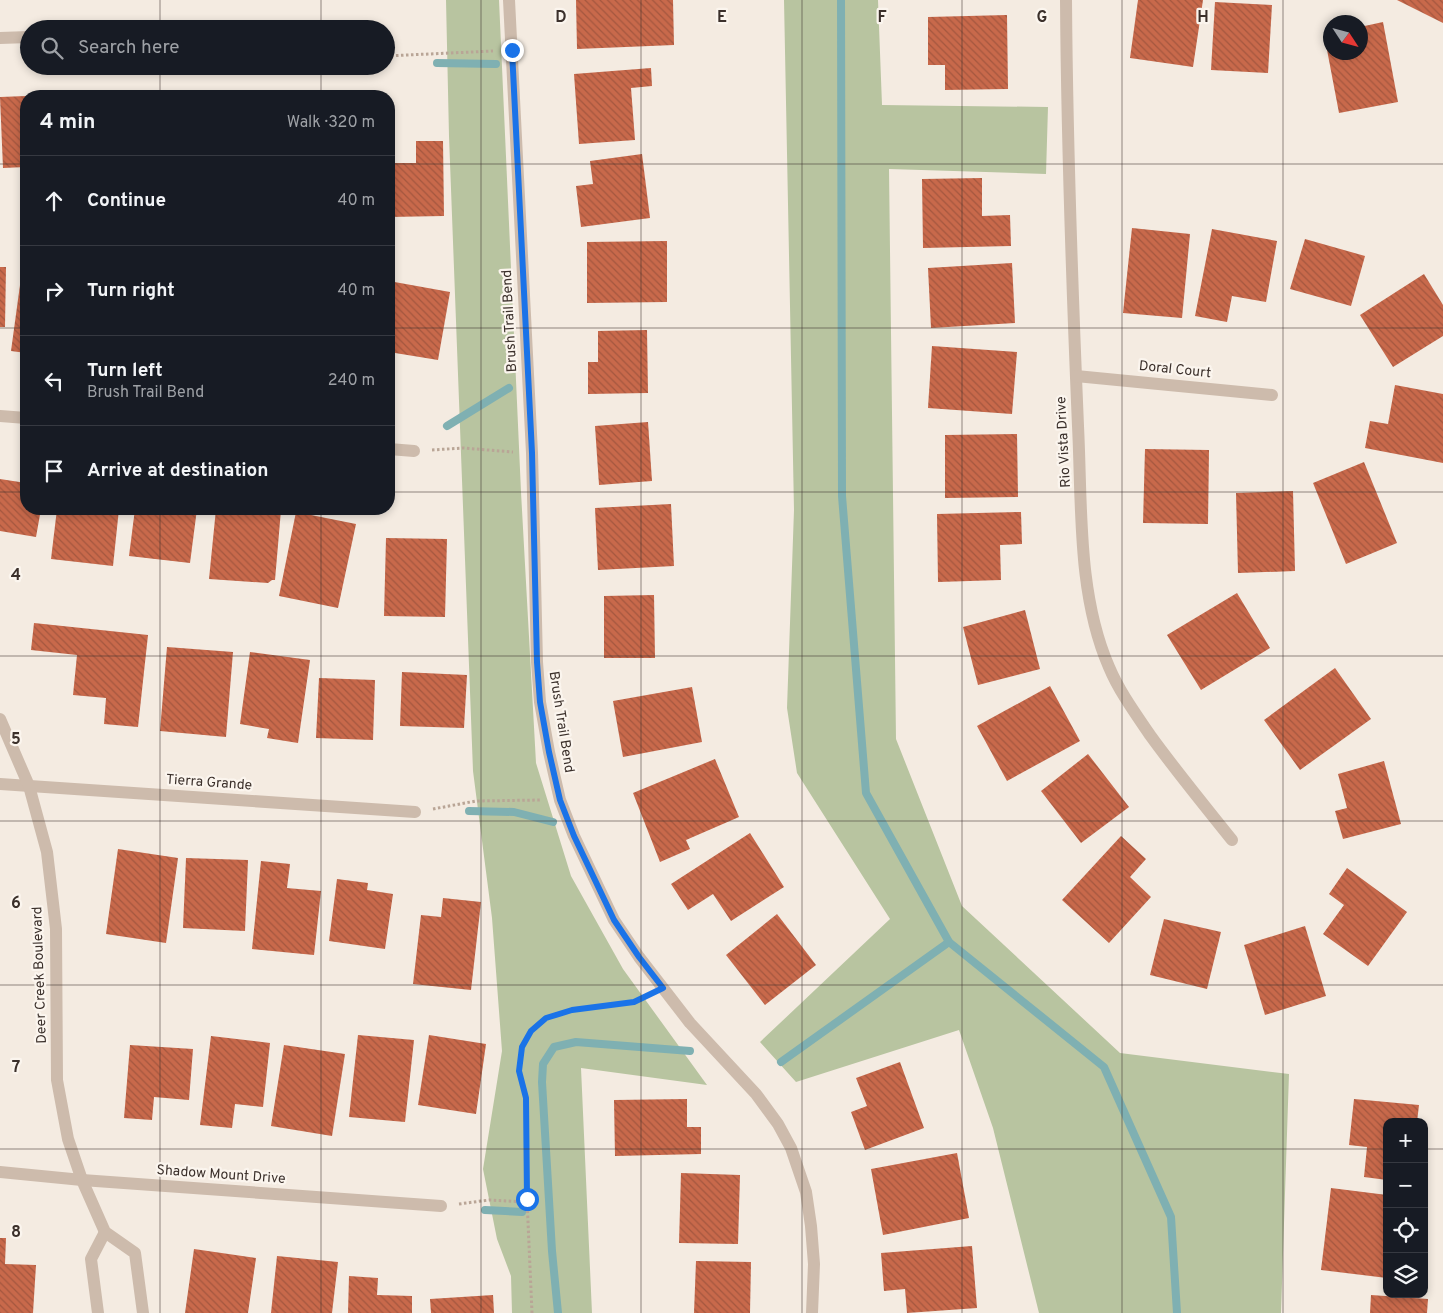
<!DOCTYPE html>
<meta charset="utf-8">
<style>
body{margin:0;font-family:Overpass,sans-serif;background:#20242c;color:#f1f3f6}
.controls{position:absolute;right:15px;bottom:15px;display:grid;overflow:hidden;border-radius:10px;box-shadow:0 2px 8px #0003}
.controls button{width:45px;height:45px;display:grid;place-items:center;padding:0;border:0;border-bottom:1px solid #363941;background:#171b24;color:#f1f3f6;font:25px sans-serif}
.compass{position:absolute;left:1323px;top:15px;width:45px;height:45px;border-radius:50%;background:#171b24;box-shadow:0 2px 8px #0003;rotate:126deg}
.stop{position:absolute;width:15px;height:15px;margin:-11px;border:4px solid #1a73e8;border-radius:50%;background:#fff}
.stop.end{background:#1a73e8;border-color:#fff;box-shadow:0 1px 5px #0008}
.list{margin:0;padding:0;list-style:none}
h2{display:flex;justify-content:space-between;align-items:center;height:65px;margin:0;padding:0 20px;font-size:21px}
h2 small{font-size:16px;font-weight:400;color:#9ea1a6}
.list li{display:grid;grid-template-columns:32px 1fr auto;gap:15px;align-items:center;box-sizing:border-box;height:90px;padding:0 20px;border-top:1px solid #363941}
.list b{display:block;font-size:19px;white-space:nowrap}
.list p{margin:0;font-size:16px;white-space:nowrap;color:#9ea1a6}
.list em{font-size:16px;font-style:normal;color:#9ea1a6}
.icon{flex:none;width:28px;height:28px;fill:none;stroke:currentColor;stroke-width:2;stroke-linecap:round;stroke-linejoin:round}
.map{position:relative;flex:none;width:1443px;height:1313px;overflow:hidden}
.search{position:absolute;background:#171b24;box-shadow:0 2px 8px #0003;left:20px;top:20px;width:375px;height:55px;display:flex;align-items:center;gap:12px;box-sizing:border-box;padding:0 18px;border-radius:28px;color:#9ea1a6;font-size:19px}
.panel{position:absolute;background:#171b24;box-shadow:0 2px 8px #0003;left:20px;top:90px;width:375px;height:425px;border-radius:20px}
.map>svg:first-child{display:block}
.green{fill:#b8c4a0}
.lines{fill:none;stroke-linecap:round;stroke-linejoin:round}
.stream{stroke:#7fb0b2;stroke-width:8}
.building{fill:url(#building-back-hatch)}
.path{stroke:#b9a596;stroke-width:3;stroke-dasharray:2.5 2.5;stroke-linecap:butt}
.minor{stroke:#cdbbac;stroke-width:12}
.tertiary{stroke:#cdbbac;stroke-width:12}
.route{stroke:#1a73e8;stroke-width:6}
.grid{fill:none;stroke:#3b302b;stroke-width:1;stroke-opacity:0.55}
.labels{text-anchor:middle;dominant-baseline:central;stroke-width:4.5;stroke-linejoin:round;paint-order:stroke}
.street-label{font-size:14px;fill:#3b302b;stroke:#fbf5ee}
.grid-label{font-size:16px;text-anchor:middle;font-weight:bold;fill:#3b302b;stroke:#fbf5ee;stroke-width:4.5;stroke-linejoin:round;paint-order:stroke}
</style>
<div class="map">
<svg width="1443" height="1313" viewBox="0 0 1443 1313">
<defs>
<pattern id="building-back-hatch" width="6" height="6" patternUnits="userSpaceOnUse" patternTransform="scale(1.25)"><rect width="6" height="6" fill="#c8694b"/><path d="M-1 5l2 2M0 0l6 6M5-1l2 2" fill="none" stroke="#a4573f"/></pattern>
</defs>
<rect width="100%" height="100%" fill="#f4ebe1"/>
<!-- green -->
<g class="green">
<path d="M 446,0 L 499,0 L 521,492 L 536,763 L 571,876 L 623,969 L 707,1085 L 581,1068 L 592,1313 L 512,1313 L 511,1276 L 497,1239 L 483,1169 L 502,1051 L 492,918 L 473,771 L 449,136 Z"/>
<path d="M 784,0 L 878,0 L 882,105 L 1048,107 L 1046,174 L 889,169 L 896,739 L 962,906 L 1120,1053 L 1289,1074 L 1281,1313 L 1039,1313 L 993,1128 L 959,1030 L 796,1082 L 760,1042 L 890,919 L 797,773 L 787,708 L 794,510 Z"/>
</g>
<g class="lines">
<!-- stream -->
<g class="stream">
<path d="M 841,0 L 842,496 L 866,793 L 949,942 L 1104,1067 L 1171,1217 L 1177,1313"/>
<path d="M 437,63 L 496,64"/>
<path d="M 447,426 L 509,388"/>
<path d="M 469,811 L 514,812 L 553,822"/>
<path d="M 781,1062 L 949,942"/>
<path d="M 485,1210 L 522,1212"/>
<path d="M 558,1313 L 552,1251 L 542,1082 L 543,1064 L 554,1047 L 576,1042 L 690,1051"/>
</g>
</g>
<!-- building -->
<g class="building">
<path d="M 576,0 L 673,0 L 674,45 L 577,49 Z"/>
<path d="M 1138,0 L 1203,0 L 1193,67 L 1130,58 Z"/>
<path d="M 1397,0 L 1443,0 L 1443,23 Z"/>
<path d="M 1215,2 L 1272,5 L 1268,73 L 1211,70 Z"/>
<path d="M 1007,15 L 1008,89 L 945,90 L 945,65 L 928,65 L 928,17 Z"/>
<path d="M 1383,22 L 1398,102 L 1339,113 L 1324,34 L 1330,33 L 1330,52 L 1360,52 L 1360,27 Z"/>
<path d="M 651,68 L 652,86 L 631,88 L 635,140 L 579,144 L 574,74 Z"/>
<path d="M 26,96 L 26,167 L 3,168 L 0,97 Z"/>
<path d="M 416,141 L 443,141 L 444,216 L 389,217 L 389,163 L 416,163 Z"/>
<path d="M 642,154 L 650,218 L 581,227 L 576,186 L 593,184 L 590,161 Z"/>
<path d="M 982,178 L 982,216 L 1010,215 L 1011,246 L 923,248 L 922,179 Z"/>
<path d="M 1132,228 L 1190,234 L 1182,318 L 1123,313 Z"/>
<path d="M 1212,229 L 1277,241 L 1266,302 L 1232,296 L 1227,322 L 1195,316 Z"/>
<path d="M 1305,239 L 1365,256 L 1351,306 L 1290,289 Z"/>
<path d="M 667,241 L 667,302 L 587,303 L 587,242 Z"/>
<path d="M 23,263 L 26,264 L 26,353 L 11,351 Z"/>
<path d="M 1012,263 L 1015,323 L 931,328 L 928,268 Z"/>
<path d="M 0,267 L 6,267 L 5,327 L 0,327 Z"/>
<path d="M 1424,274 L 1443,305 L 1443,336 L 1393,367 L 1360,315 Z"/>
<path d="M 389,281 L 450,292 L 438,360 L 389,352 Z"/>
<path d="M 647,330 L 648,393 L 588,394 L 588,362 L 598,362 L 598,331 Z"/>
<path d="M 932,346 L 1017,352 L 1012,414 L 928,408 Z"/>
<path d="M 1395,385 L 1443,394 L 1443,463 L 1365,448 L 1370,421 L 1388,424 Z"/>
<path d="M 648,422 L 652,481 L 599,485 L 595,426 Z"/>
<path d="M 1017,434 L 1018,497 L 945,498 L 945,435 Z"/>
<path d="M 1145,449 L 1209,450 L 1208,524 L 1143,523 Z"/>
<path d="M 1364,462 L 1397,543 L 1346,564 L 1313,483 Z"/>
<path d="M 0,479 L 26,483 L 26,509 L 41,509 L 36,537 L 0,531 Z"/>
<path d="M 1293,491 L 1295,571 L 1238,573 L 1236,493 Z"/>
<path d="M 671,504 L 674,566 L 598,570 L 595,508 Z"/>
<path d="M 57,509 L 119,509 L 113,566 L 51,559 Z"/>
<path d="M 135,509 L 197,509 L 190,563 L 129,556 Z"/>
<path d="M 216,509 L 245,509 L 244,512 L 251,513 L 252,509 L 281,510 L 275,580 L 272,580 L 268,583 L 209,579 Z"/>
<path d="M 296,512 L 356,524 L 338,608 L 279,596 Z"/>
<path d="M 1021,512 L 1022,544 L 1000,545 L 1001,580 L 938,582 L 937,514 Z"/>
<path d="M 386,538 L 447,539 L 445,617 L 384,616 Z"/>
<path d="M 1237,593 L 1270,648 L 1201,690 L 1167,635 Z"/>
<path d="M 654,595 L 655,658 L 604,658 L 604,596 Z"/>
<path d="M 1025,610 L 1040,669 L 978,685 L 963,627 Z"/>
<path d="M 34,623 L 148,635 L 138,727 L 104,724 L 106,698 L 73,695 L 77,655 L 31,650 Z"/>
<path d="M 167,647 L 233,652 L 226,737 L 160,731 Z"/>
<path d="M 250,652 L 310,660 L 298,743 L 267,738 L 269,729 L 240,724 Z"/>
<path d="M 1335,668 L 1371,719 L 1300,770 L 1264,720 Z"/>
<path d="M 402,672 L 467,675 L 464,728 L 400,726 Z"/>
<path d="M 319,678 L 375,680 L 373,740 L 316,738 Z"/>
<path d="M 1050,686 L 1080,741 L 1007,781 L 977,726 Z"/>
<path d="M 692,687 L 702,742 L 623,757 L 613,701 Z"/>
<path d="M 1088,754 L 1129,807 L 1081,843 L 1041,791 Z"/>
<path d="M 715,759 L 739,817 L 686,840 L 690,849 L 660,862 L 633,793 Z"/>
<path d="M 1384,761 L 1401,824 L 1343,839 L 1335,811 L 1347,808 L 1338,774 Z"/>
<path d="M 750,833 L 784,887 L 731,921 L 713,894 L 688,910 L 671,884 Z"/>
<path d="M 1121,836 L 1146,859 L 1130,877 L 1151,897 L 1109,943 L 1062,900 Z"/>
<path d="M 118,849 L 178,858 L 166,943 L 106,934 Z"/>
<path d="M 186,858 L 248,860 L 245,931 L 183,928 Z"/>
<path d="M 261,861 L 290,864 L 287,888 L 321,891 L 314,955 L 252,949 Z"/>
<path d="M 1347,868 L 1407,912 L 1368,966 L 1323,934 L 1344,905 L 1329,894 Z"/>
<path d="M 337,879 L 368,883 L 367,890 L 393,894 L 385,949 L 329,941 Z"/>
<path d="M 443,898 L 481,902 L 471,990 L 413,984 L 421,915 L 441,917 Z"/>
<path d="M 777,914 L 816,965 L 765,1005 L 726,955 Z"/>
<path d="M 1164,919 L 1221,932 L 1207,989 L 1150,975 Z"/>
<path d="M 1305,926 L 1326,996 L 1265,1015 L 1244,945 Z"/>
<path d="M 358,1035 L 414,1040 L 405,1122 L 349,1117 Z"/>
<path d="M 429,1035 L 486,1044 L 476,1114 L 418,1105 Z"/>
<path d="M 211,1036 L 270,1043 L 263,1107 L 235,1104 L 232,1128 L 200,1125 Z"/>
<path d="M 130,1045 L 193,1049 L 189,1100 L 154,1097 L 152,1120 L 124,1118 Z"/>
<path d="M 284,1045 L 345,1054 L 332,1136 L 271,1126 Z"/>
<path d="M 900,1062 L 924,1128 L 865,1150 L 851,1112 L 867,1106 L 856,1078 Z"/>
<path d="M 687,1099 L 687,1127 L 701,1127 L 701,1154 L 615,1156 L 614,1100 Z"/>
<path d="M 1354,1099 L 1419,1105 L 1417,1122 L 1387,1122 L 1387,1180 L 1364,1177 L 1367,1147 L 1349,1145 Z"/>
<path d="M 957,1153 L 969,1218 L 883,1235 L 871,1169 Z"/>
<path d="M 681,1173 L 740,1175 L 738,1244 L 679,1243 Z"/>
<path d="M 1331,1188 L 1387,1195 L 1387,1278 L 1321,1270 Z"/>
<path d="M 0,1238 L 6,1238 L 5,1264 L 36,1265 L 33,1313 L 0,1313 Z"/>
<path d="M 972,1246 L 977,1308 L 907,1313 L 905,1289 L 884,1291 L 881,1253 Z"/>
<path d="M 194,1249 L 256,1258 L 248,1313 L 185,1313 Z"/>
<path d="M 277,1256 L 338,1262 L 332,1313 L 271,1313 Z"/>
<path d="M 696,1261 L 751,1262 L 750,1313 L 694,1313 Z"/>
<path d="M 349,1276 L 378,1278 L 377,1295 L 412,1296 L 412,1313 L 348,1313 Z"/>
<path d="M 493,1295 L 494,1313 L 431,1313 L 430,1299 Z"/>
<path d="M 1371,1295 L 1428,1299 L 1427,1313 L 1370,1313 Z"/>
</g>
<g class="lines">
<!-- path -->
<g class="path">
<path d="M 386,56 L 493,51"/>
<path d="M 432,450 L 463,448 L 513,452"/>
<path d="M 433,809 L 476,801 L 541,800"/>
<path d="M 459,1204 L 489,1200 L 527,1202"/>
<path d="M 532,1313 L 527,1199 L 526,1098 L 519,1071 L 522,1047 L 531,1031 L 547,1018 L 572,1010 L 634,1002 L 645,997"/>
</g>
<!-- minor -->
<g class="minor">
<path d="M 509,0 L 532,453 L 537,662 L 540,702 L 549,752 L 560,800 L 574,836 L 614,920 L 639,957 L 690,1023 L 756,1094 L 778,1124 L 791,1148 L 806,1192 L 811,1226 L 814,1264 L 812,1313"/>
<path d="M 1066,0 C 1067,142 1072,284 1078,426 C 1082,504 1077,594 1109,667 C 1119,691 1135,713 1150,735 C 1176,771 1204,805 1232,840"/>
<path d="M 0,38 L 29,37"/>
<path d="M 1076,376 L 1272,395"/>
<path d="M 0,416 L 26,418"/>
<path d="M 389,449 L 414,451"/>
<path d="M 0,784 L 415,812"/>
<path d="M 0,1172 L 82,1180 L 441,1206"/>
</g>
<!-- tertiary -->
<g class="tertiary">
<path d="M 0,719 L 29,786 L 47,852 L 56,929 L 57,1080 L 68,1139 L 82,1180 L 105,1232 L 135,1253 L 143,1313"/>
<path d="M 98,1313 L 91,1259 L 105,1232"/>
</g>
</g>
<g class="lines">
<!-- route -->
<path class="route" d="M 512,50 L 532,453 L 537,662 L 540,702 L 549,752 L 560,800 L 574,836 L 614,920 L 639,957 L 663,988 L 634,1002 L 572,1010 L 546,1018 L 531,1031 L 522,1047 L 519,1071 L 526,1098 L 527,1199"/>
</g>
<!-- grid -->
<path class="grid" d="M 160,0 L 160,29M 321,0 L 321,29M 481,0 L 481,1313M 641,0 L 641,1313M 802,0 L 802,1313M 962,0 L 962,1313M 1122,0 L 1122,1313M 1283,0 L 1283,1313M 160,66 L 160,96M 321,66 L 321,96M 0,164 L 26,164M 389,164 L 1443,164M 0,328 L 26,328M 389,328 L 1443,328M 0,492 L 26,492M 389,492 L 1443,492M 160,509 L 160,1313M 321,509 L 321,1313M 0,656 L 1443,656M 0,821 L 1443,821M 0,985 L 1443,985M 0,1149 L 1387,1149M 1424,1149 L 1443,1149"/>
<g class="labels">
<!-- street labels -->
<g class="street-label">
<text transform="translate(510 321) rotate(-93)">Brush Trail Bend</text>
<text transform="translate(1175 370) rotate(6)">Doral Court</text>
<text transform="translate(1064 442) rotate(-93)">Rio Vista Drive</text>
<text transform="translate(561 722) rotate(81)">Brush Trail Bend</text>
<text transform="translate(209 783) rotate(4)">Tierra Grande</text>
<text transform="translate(40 975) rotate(-92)">Deer Creek Boulevard</text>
<text transform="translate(221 1175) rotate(4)">Shadow Mount Drive</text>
</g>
</g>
<g class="grid-label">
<text x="561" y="22">D</text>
<text x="722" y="22">E</text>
<text x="882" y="22">F</text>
<text x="1042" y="22">G</text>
<text x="1203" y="22">H</text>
<text x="16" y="580">4</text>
<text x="16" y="744">5</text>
<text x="16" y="908">6</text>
<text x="16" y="1072">7</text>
<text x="16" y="1237">8</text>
</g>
</svg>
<div class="controls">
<button>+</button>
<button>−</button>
<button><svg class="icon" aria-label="locate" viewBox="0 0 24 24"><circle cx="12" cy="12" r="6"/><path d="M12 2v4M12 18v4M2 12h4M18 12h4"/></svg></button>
<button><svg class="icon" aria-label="layers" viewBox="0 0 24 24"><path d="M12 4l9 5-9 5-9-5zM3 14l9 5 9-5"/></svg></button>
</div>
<svg class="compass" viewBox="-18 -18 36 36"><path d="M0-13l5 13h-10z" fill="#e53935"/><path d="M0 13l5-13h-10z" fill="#9ea1a6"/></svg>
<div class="stop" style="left:527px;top:1199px"></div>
<div class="stop end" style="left:512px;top:50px"></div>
<div class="search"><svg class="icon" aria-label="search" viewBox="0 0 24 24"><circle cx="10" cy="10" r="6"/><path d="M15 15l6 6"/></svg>Search here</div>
<section class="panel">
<h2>4 min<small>Walk · 320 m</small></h2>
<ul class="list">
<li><svg class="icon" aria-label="ahead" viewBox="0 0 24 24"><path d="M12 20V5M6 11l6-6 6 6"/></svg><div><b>Continue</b></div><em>40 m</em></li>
<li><svg class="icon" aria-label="right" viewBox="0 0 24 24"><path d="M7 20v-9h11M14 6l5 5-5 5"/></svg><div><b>Turn right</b></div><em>40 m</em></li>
<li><svg class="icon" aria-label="left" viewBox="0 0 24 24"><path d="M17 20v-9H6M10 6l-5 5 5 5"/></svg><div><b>Turn left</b><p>Brush Trail Bend</p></div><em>240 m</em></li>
<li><svg class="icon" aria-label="arrive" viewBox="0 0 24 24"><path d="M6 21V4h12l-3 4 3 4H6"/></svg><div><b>Arrive at destination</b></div></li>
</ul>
</section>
</div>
